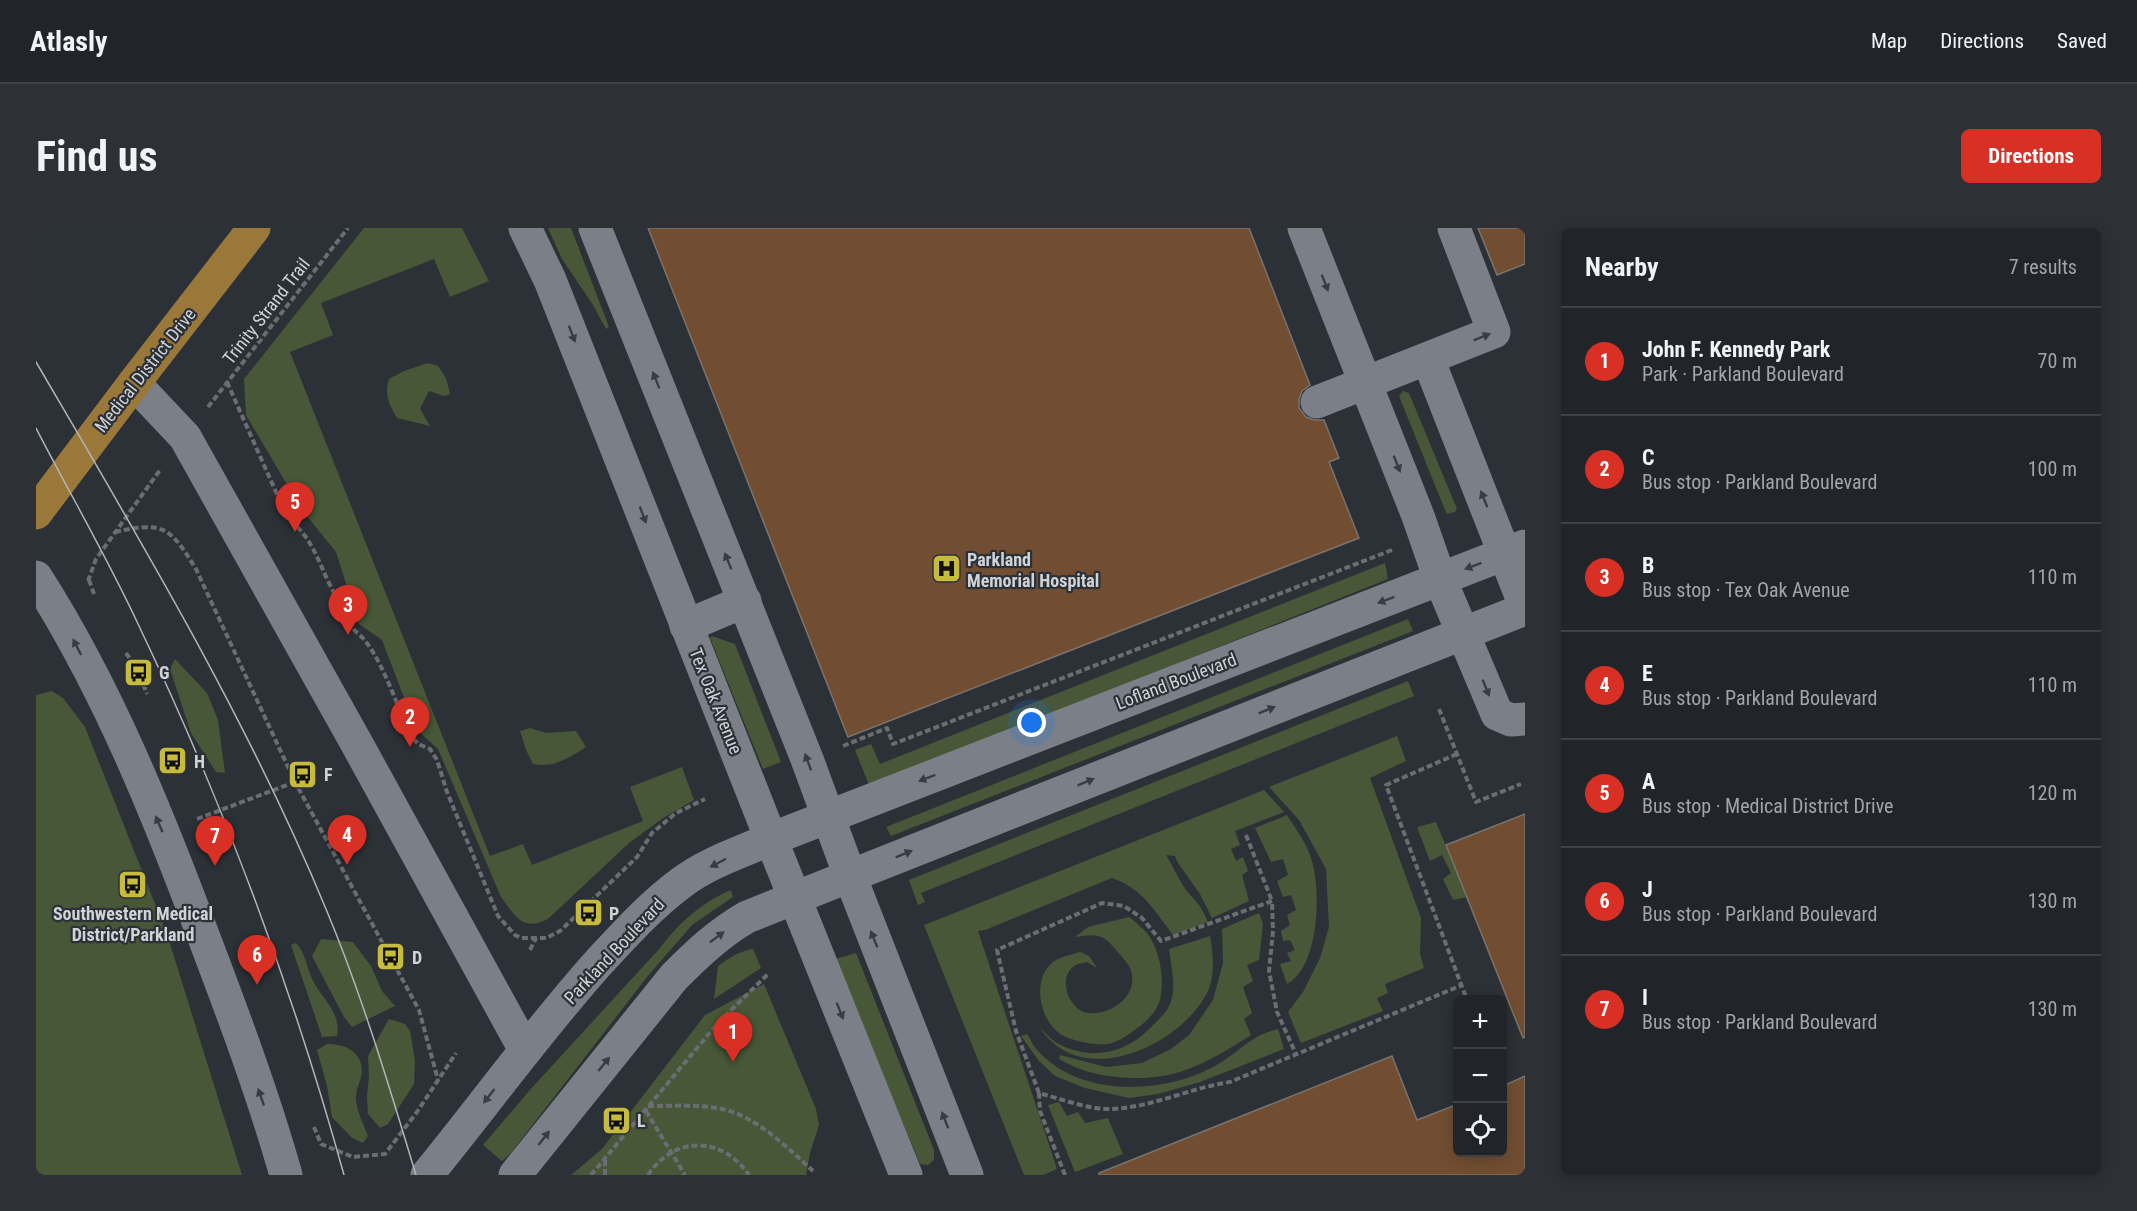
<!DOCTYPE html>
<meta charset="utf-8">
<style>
body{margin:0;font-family:"Roboto Condensed",sans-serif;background:#2d3135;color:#f1f3f6}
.controls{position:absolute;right:18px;bottom:18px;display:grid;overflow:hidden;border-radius:9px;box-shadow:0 3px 15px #0003}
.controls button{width:54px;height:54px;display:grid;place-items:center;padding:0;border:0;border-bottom:2px solid #3e4246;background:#212529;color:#f1f3f6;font:30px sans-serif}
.you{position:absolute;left:996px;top:495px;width:21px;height:21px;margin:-15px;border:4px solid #fff;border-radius:50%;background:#1a73e8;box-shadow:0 0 0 9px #1a73e833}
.badge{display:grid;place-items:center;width:39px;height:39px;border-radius:50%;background:#d93025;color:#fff;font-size:20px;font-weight:700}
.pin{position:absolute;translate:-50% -50px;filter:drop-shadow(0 2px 3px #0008)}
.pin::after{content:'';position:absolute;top:32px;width:21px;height:18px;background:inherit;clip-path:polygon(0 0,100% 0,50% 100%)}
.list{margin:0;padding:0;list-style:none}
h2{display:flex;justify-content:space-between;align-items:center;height:78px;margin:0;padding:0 24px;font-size:26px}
h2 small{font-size:20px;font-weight:400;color:#a2a5a8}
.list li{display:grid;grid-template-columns:39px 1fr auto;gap:18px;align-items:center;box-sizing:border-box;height:108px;padding:0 24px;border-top:2px solid #3e4246}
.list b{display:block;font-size:22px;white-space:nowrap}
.list p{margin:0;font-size:20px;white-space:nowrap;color:#a2a5a8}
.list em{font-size:20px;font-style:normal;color:#a2a5a8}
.icon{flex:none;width:33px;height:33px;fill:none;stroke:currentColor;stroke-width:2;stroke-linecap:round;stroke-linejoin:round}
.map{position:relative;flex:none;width:1489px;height:947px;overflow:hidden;border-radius:9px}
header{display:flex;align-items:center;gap:36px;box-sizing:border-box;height:84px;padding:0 30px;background:#212529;border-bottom:2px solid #3e4246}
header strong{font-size:28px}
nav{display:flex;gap:33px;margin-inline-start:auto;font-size:21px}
.intro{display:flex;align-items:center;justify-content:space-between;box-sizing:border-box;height:144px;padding:0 36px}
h1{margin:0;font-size:42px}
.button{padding:15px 27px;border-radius:9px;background:#d93025;color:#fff;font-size:21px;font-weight:700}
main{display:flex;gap:36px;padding:0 36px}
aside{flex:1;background:#212529;border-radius:9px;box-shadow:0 3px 15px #0003}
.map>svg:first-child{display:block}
.green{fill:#475737}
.building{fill:#714e32;stroke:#7b736d;stroke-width:1.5}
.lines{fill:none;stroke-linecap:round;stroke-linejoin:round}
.path{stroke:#6a6e73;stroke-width:4;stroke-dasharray:6 3;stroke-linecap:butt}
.minor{stroke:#7b8088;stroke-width:33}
.major{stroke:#9a783a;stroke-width:33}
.tram{stroke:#b2b5bb;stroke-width:1.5}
.oneway{fill:#383d43}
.labels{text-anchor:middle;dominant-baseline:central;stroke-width:4.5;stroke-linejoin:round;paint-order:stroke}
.street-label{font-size:18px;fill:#d0d3d8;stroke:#2c3137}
.poi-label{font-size:18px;font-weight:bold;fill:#d0d3d8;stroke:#2c3137;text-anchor:start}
</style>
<header>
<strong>Atlasly</strong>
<nav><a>Map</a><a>Directions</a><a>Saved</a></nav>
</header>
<div class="intro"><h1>Find us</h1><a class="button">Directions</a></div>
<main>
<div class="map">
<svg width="1489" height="947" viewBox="0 0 1489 947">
<rect width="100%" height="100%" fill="#2c3137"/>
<!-- green -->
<g class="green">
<path d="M 328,0 L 426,0 L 453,53 L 414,69 L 398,31 L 285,75 L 297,107 L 254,124 L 454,628 L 487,616 L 496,637 L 607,593 L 594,559 L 646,539 L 658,572 L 627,590 L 593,615 L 512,691 C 487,704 479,688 465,669 L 402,521 L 380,501 L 346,412 L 323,396 L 300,324 L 266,282 L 210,187 L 208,151 Z"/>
<path d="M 512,0 L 535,0 L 573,99 L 570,101 L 557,77 L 526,31 Z"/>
<path d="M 392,135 L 402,138 L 410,150 L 414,166 L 408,168 L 393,163 L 384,181 L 394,198 L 361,190 C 353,177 348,166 353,151 L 368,143 Z"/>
<path d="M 1367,163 L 1373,165 L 1421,281 L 1419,284 L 1411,286 L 1409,282 L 1363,168 Z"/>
<path d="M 1349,335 L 1352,351 L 843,555 L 833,557 L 819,522 L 835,516 L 844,536 Z"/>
<path d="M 1372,391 L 1377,403 L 855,608 L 850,599 Z"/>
<path d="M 676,408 L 699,416 L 745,534 L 727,541 L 674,410 Z"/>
<path d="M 139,431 L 171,465 L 182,492 L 189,545 L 180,544 L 155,505 L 134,441 Z"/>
<path d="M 1372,453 L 1378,468 L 885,665 L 889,674 L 882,677 L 873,652 Z"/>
<path d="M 16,463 L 27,470 L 49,499 L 131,706 L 206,947 L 0,947 L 0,467 Z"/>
<path d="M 494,500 L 510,505 L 540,503 L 550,519 C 533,530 518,540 497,536 L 490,522 L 484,503 Z"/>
<path d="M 1361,508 L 1370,533 L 1334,550 L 1385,690 L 1384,726 L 1388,740 L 1349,756 L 1352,765 L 1341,770 L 1347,783 L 1265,815 L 1252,784 L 1267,764 L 1284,730 L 1293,699 L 1290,641 L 1263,592 L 1233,559 Z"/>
<path d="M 1228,562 L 1248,584 L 1199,603 L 1204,617 L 1195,621 L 1200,633 L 1207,629 L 1212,643 L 1206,647 L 1213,673 L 1176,690 L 1164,666 L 1142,635 L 1139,628 L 1130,627 C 1137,638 1143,652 1150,662 C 1161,675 1165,677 1172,694 L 1137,707 C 1118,682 1107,661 1076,650 L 949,702 L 942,703 L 1021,941 L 1007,947 L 988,947 L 888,697 Z"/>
<path d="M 1251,587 C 1259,600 1269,613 1274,627 C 1286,659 1284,738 1251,756 L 1244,736 L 1255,733 L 1251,725 L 1259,722 L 1254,712 L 1247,713 L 1245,703 L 1254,697 L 1251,687 L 1260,682 L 1255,667 L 1247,669 L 1241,653 L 1252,647 L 1247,631 L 1235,634 L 1219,600 Z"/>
<path d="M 1400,594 L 1431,669 L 1417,672 L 1407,651 L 1415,645 L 1406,627 L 1394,633 L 1381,599 Z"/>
<path d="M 695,662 L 697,669 L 656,697 L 611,749 L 474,926 L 466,933 L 447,917 L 493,863 L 624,720 C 642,696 666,674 695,662 Z"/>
<path d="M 1223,685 L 1227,696 L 1223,732 L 1211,737 L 1217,753 L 1207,759 L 1216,785 L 1208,791 L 1215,807 C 1169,836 1138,855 1081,849 C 1060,847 1042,842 1023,831 L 1024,827 L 1070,839 L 1106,835 L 1135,821 L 1153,807 L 1177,772 L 1187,735 L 1186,701 Z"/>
<path d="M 1093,689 C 1099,694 1106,699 1111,705 C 1123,721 1128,746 1125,766 C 1124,780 1112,793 1100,801 C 1092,807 1085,812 1076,815 C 1065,819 1033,813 1023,805 C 1004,791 996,753 1015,736 C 1022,729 1035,727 1044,724 L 1053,728 L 1061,740 L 1051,734 C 1047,735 1041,736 1038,738 C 1021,751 1033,782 1052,785 C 1076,788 1105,766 1094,740 C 1091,734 1084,727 1080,722 C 1075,716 1069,709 1062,708 C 1055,706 1046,708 1039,709 L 1052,699 Z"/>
<path d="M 1174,708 C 1177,725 1180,750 1170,767 C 1140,820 1046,862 1004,800 C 1010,805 1015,812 1021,815 C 1055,834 1092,825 1117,797 C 1122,792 1129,786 1132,780 C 1142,763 1135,739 1133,721 Z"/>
<path d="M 285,711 L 317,714 L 335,738 L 346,763 L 359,778 L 316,799 L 308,789 L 276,728 Z"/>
<path d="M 260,715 C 270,725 270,739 277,753 C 286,770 306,786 301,808 L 286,809 L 255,717 Z"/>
<path d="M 717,721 L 725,740 L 678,771 L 682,738 C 693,730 703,723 717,721 Z"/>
<path d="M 820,725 L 898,922 L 898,932 L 892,937 L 884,936 L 799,731 Z"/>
<path d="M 728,756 L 780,881 L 783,897 L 774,925 L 770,947 L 535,947 L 566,921 L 669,787 Z"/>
<path d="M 353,791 L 369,796 L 374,803 L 379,832 L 378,856 L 352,896 L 344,900 L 332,886 L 331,868 L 333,849 L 332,828 Z"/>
<path d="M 1242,801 L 1248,821 L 1164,854 L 1122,866 L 1093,870 L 1049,860 L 1019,848 L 1003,833 L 985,808 L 991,806 C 995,812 998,820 1004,825 C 1046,869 1125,866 1175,840 C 1192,832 1205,818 1221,809 C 1227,805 1235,803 1242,801 Z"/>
<path d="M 291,816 C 309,816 326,823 326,844 C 325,853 319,862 320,872 C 321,884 328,897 332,908 L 327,915 L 316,910 L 296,889 L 291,858 L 281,822 Z"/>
<path d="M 1023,874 L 1031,888 L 1042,884 L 1049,895 L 1072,890 L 1087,926 L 1039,944 L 1012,877 Z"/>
</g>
<!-- building -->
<g class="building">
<path d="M 612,0 L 1213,0 L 1274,157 L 1266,163 L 1263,171 L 1263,180 L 1270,189 L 1278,192 L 1288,192 L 1303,230 L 1293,234 L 1323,310 L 812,509 Z"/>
<path d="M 1442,0 L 1489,0 L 1489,36 L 1461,47 Z"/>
<path d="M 1489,586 L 1489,809 L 1487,810 L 1410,617 Z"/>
<path d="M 1356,828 L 1381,892 L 1422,876 L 1422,924 L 1467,924 L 1467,858 L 1489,848 L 1489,947 L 1063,947 L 1063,945 Z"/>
</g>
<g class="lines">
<!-- path -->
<g class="path">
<path d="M 191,154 L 252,291 C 276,309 281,331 294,357 C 302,373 311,388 319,403 C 344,421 361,480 375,508 L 382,516 L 394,521 L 401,532 L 411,564 L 462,688 L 479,707 L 485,710 L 510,710 L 524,703 L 601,629 L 616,605 L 640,585 L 669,571"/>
<path d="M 172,179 L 312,0"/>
<path d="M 79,304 C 128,293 134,299 160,341 L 259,554 L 383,782 L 402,852"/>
<path d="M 53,352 L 58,366"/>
<path d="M 52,353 L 60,331 L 124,242"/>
<path d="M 90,425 L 101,441 L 111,466"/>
<path d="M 1403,481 L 1440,574 L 1485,556"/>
<path d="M 807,518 L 851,500 L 857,516 L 1356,322"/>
<path d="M 1421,526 L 1350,557 L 1431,772"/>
<path d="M 161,591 L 259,554"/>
<path d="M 1210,607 L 1236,673"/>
<path d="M 494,722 L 500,710"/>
<path d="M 1003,865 L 980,803 L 961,722 L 1066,675 L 1088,678 L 1106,690 L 1125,713 L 1236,673 L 1237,703 L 1233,743 L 1241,784 L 1260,826"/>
<path d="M 612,878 C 637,878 662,876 686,881 C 720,888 753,921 777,943"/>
<path d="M 610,883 L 649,947"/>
<path d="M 278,899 L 285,916 L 317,929 L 349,926 L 381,884 L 420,825"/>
<path d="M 555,947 L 682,795 L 732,746"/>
<path d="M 569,947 L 569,931"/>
<path d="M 612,947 C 639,907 686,908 713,947"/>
<path d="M 1029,947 L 1004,883 L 1003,865 C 1025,871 1054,882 1076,881 C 1117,879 1154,860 1194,854 L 1426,757"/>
</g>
<!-- minor -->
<g class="minor">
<path d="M 489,0 L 514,52 L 735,611 L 870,947"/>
<path d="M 559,0 L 771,531 L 814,648 L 931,947"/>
<path d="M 1268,0 L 1382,288 L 1404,351 L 1461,486 L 1475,492 L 1489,491"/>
<path d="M 1392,131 L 1489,378"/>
<path d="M 98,155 L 149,209 L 321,516 L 489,822"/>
<path d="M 1281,174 L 1458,104 L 1418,0"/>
<path d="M 0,349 C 71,460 121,584 167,707 C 197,786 227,866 250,947"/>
<path d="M 650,398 L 709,373"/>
<path d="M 391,947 C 449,876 502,802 563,734 C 589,706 614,678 645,655 C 671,635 705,624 735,611 L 1489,318"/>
<path d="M 479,947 L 638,749 C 661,726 683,705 711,689 L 814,648 L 1489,381"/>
</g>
<!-- major -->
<path class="major" d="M 0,285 L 98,155 L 218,0"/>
<!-- tram -->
<g class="tram">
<path d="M 0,134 C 104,312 211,490 290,681 C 326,767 353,858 380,947"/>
<path d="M 0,200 C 34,266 72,331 103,398 C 187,574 256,759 308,947"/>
</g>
</g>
<!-- one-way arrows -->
<defs><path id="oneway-solid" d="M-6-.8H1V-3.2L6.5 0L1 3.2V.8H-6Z" transform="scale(1.5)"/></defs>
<g class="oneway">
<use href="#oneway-solid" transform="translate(1289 55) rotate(69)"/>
<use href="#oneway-solid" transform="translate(536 106) rotate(69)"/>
<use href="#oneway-solid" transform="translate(1446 109) rotate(-22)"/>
<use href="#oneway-solid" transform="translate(620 152) rotate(-112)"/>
<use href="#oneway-solid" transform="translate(1361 236) rotate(68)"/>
<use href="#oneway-solid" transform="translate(1448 271) rotate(-112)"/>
<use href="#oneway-solid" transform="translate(607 287) rotate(69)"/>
<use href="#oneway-solid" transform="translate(692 333) rotate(-112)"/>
<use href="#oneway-solid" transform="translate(1437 338) rotate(159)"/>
<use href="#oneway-solid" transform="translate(1350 372) rotate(159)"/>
<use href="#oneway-solid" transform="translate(41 419) rotate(-117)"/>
<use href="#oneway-solid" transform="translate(1450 460) rotate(68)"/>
<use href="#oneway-solid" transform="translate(1231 482) rotate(-22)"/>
<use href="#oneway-solid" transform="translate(772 534) rotate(-110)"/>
<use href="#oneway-solid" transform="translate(891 550) rotate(159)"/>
<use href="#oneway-solid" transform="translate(1050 554) rotate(-22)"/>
<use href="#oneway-solid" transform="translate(123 596) rotate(-113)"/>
<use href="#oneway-solid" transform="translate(868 626) rotate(-22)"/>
<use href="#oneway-solid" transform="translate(682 635) rotate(152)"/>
<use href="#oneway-solid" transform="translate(681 709) rotate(-37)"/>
<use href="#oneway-solid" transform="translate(838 711) rotate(-112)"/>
<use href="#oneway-solid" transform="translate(804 783) rotate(68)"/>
<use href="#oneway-solid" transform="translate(568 836) rotate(-51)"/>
<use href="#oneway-solid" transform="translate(453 868) rotate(128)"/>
<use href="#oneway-solid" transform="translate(225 869) rotate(-109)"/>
<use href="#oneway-solid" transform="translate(909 892) rotate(-111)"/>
<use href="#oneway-solid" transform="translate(508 910) rotate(-52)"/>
</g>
<!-- icons -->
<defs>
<symbol id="hospital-square" viewBox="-11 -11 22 22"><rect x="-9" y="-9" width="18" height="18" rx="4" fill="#c7bb3c" stroke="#2c3137"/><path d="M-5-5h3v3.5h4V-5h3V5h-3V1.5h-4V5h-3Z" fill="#111"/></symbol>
<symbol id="bus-square" viewBox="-11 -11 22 22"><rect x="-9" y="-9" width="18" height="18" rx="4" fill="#c7bb3c" stroke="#2c3137"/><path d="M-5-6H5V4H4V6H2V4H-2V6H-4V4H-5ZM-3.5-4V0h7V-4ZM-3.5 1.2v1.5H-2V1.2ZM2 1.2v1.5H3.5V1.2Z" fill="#111"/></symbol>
</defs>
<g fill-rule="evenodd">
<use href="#hospital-square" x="894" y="324" width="33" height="33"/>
<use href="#bus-square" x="86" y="428" width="33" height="33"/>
<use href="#bus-square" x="120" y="516" width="33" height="33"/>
<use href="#bus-square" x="250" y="530" width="33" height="33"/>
<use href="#bus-square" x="80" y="640" width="33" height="33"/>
<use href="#bus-square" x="536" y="668" width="33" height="33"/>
<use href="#bus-square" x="338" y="712" width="33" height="33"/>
<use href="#bus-square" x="564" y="876" width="33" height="33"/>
</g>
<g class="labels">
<!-- street labels -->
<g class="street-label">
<text transform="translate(230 83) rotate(-52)">Trinity Strand Trail</text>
<text transform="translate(109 142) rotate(-52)">Medical District Drive</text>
<text transform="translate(1140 453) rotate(-21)">Lofland Boulevard</text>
<text transform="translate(680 473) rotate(68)">Tex Oak Avenue</text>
<text transform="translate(578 723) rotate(-47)">Parkland Boulevard</text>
</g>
<!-- poi labels -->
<g class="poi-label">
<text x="931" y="331">Parkland<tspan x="931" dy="21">Memorial Hospital</tspan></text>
<text x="123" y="444">G</text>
<text x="158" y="533">H</text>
<text x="288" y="546">F</text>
<text x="97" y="685" text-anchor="middle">Southwestern Medical<tspan x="97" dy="21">District/Parkland</tspan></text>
<text x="573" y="685">P</text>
<text x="376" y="729">D</text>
<text x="601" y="892">L</text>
</g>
</g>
</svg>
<div class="controls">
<button>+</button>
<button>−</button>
<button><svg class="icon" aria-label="locate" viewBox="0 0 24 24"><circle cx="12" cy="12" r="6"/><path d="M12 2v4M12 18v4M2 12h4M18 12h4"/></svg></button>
</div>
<div class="you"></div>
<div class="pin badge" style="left:697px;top:834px">1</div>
<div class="pin badge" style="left:374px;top:519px">2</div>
<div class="pin badge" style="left:312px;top:407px">3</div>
<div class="pin badge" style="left:311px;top:637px">4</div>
<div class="pin badge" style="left:259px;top:304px">5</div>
<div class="pin badge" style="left:221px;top:757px">6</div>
<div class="pin badge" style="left:179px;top:638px">7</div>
</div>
<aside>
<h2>Nearby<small>7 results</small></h2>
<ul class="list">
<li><span class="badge">1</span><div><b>John F. Kennedy Park</b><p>Park · Parkland Boulevard</p></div><em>70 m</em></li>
<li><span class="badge">2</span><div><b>C</b><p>Bus stop · Parkland Boulevard</p></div><em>100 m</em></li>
<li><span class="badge">3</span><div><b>B</b><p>Bus stop · Tex Oak Avenue</p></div><em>110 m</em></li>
<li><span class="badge">4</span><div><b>E</b><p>Bus stop · Parkland Boulevard</p></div><em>110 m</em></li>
<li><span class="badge">5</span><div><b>A</b><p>Bus stop · Medical District Drive</p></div><em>120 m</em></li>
<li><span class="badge">6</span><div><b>J</b><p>Bus stop · Parkland Boulevard</p></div><em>130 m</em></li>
<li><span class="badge">7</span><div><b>I</b><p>Bus stop · Parkland Boulevard</p></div><em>130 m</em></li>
</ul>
</aside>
</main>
